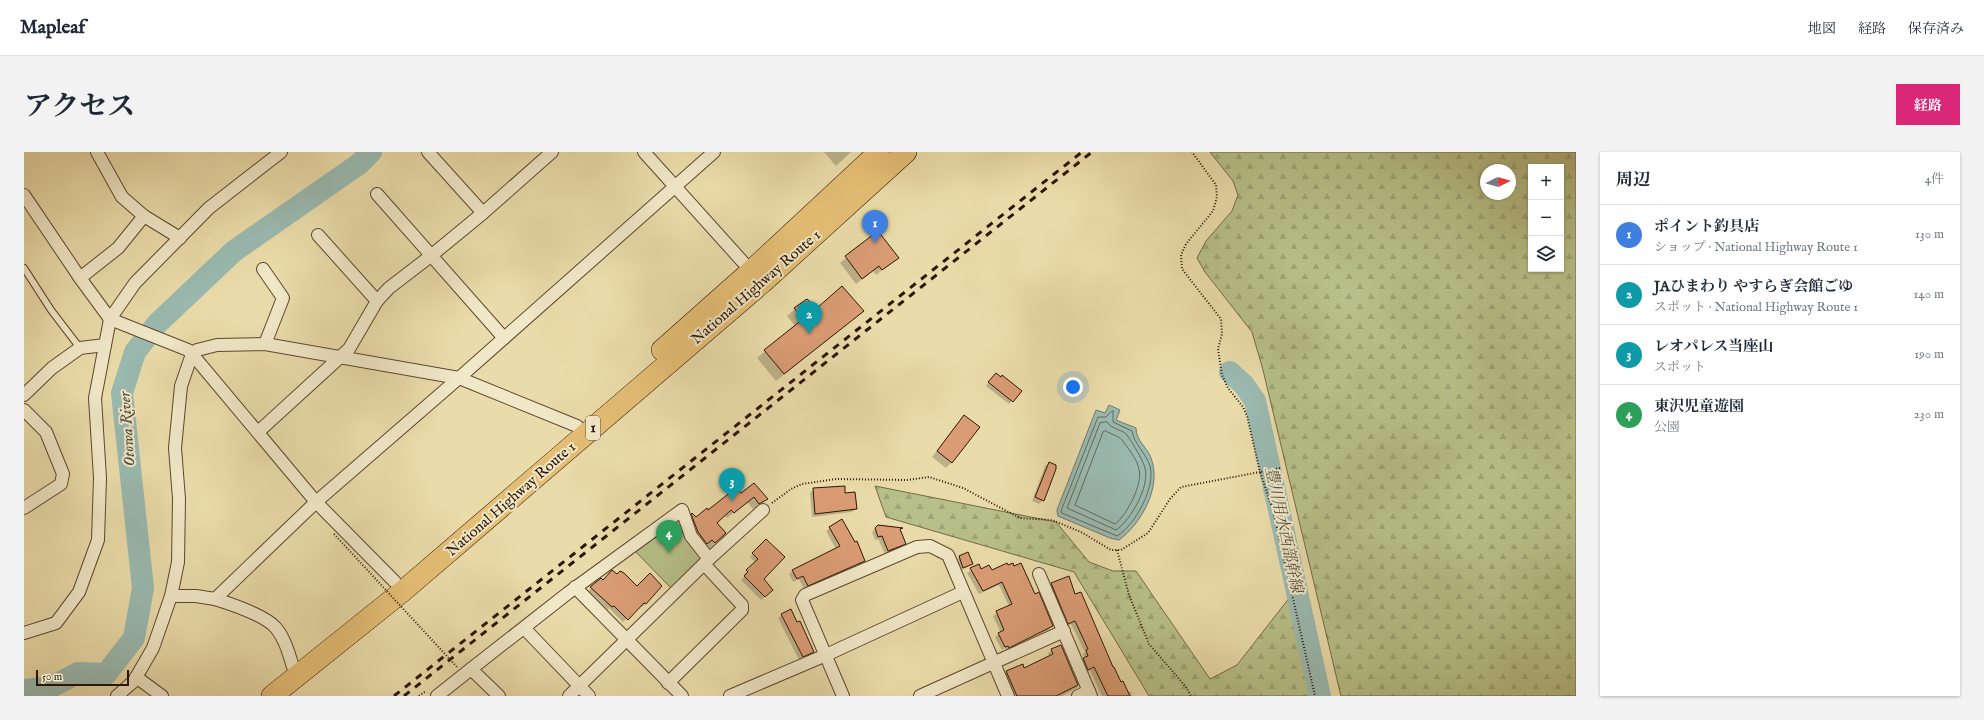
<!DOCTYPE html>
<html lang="ja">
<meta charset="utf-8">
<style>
body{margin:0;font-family:"IM FELL English","Noto Serif JP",serif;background:#f2f2f3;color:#1f2937}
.controls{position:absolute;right:12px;top:12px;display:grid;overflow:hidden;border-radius:0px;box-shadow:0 1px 3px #0004}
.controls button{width:36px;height:36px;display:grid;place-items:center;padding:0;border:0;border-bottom:1px solid #e0e1e3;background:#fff;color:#1f2937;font:20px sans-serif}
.compass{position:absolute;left:1456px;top:12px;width:36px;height:36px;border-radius:50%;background:#fff;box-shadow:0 1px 3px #0004;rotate:84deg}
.scale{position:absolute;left:12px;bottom:10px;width:93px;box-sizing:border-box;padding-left:4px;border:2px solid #2e1504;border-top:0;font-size:11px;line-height:14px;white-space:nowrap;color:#2e1504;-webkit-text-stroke:3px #f1e8c8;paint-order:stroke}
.you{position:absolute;left:1049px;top:235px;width:14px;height:14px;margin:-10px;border:3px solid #fff;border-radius:50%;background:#1a73e8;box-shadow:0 0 0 6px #1a73e833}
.badge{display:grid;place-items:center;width:26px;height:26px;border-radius:50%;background:#db2777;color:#fff;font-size:13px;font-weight:700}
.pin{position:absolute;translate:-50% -33px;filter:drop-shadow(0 1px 2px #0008)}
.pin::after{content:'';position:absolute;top:21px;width:14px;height:12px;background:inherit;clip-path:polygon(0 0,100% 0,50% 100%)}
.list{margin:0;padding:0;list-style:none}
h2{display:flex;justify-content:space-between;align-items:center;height:52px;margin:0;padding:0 16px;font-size:17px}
h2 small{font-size:13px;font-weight:400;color:#747a83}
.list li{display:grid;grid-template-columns:26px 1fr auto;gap:12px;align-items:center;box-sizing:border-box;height:60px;padding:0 16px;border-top:1px solid #e0e1e3}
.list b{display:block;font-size:15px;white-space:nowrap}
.list p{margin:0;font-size:13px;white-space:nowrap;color:#747a83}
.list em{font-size:13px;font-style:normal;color:#747a83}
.icon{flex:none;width:22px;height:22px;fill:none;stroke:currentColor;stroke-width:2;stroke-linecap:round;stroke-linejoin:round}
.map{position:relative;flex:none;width:1552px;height:544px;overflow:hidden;border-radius:0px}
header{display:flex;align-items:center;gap:24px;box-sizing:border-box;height:56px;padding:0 20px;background:#fff;border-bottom:1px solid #e0e1e3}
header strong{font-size:19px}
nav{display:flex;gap:22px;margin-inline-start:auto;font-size:14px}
.intro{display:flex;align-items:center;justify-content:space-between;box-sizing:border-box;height:96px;padding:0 24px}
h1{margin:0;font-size:28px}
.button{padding:10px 18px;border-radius:0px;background:#db2777;color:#fff;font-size:14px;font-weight:700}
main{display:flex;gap:24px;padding:0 24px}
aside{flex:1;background:#fff;border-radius:0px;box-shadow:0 1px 3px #0004}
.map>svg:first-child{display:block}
.forest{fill:url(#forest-firs);stroke:#726a46;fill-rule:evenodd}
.green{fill:#b7c088;stroke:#726a46}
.water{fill:#9abab1;stroke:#6f786c}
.shadow{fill:#0003}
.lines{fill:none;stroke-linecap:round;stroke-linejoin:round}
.shore{stroke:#64685a;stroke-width:1}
.river{stroke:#9abab1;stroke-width:22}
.building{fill:#da9c74;stroke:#2e1504}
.lane-casing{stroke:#5d472e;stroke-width:8}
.street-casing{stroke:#5d472e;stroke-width:14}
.highway-casing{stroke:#2e1504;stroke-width:22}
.path{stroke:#2e1504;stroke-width:2;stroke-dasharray:1 2;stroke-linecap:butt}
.lane{stroke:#f1e8c8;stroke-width:6}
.street{stroke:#f1e8c8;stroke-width:12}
.highway{stroke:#e5be75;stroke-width:21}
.rail{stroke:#2e1504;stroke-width:3;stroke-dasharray:7 7;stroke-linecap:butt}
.path-bridge{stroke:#2e1504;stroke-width:2;stroke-dasharray:1 2;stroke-linecap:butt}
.labels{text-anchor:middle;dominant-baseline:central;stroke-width:4;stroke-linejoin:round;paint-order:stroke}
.shield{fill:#f1e8c8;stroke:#68543f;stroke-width:1}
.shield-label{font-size:14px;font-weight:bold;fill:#2e1504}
.street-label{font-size:15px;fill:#2e1504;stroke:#f1e8c8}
.water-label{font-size:16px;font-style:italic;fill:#544f41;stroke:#f1e8c8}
</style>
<header>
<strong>Mapleaf</strong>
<nav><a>地図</a><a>経路</a><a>保存済み</a></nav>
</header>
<div class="intro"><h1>アクセス</h1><a class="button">経路</a></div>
<main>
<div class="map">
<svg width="1552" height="544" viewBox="0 0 1552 544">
<defs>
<pattern id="forest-firs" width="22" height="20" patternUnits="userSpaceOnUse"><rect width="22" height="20" fill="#b7c088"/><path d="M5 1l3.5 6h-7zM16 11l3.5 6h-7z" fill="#9ea474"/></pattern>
</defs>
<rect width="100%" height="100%" fill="#eadcaa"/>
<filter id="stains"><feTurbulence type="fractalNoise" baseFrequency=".005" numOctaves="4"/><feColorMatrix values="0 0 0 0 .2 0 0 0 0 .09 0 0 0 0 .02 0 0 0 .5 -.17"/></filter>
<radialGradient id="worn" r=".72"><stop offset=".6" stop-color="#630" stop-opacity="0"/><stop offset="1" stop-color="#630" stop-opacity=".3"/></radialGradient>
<!-- forest -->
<g class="forest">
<path d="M 1186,0 L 1552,0 L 1552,544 L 1317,544 L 1239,218 L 1228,180 L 1181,120 L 1173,106 L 1182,89 L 1208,59 L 1214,43 L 1209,29 ZM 1507,15 L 1537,15 L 1537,117 L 1507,117 ZM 1462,18 L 1486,18 L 1486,42 L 1462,42 Z"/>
<path d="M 851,334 L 1032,370 L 1065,410 L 1089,419 L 1112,419 L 1186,527 L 1213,513 L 1266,445 L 1291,544 L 1125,544 L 1050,420 L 862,365 Z"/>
</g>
<!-- green -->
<path class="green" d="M 657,365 L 678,405 L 647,436 L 610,398 Z"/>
<!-- water -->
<path class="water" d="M 1085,253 L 1096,258 L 1092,268 L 1112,276 C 1112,289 1123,295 1127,306 C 1138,334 1118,371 1095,388 L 1086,386 L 1034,364 L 1033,358 L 1072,258 L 1081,261 Z"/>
<!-- shadow -->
<g class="shadow">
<path d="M 800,0 L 827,0 L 812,14 Z"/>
<path d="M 854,80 L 874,106 L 852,123 L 849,119 L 832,132 L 816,111 Z"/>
<path d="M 771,157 L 839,159 L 752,229 L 733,206 L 771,174 L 763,164 Z"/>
<path d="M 969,225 L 996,239 L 985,252 L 962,234 Z"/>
<path d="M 935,270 L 928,310 L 922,316 L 908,305 Z"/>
<path d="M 1025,311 L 1019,348 L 1015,352 L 1008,349 L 1021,314 Z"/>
<path d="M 790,337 L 821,342 L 832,357 L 828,360 L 788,365 L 786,341 Z"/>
<path d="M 717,342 L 742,347 L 729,357 L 723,350 L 703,366 L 701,364 L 692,371 L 695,387 L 685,397 L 662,368 L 668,362 L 672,366 Z"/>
<path d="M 817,368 L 840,409 L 836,413 L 780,437 L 775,427 L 769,430 L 765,422 L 769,418 L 812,397 L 802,379 Z"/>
<path d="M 854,374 L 877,376 L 875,378 L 881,391 L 877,395 L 861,402 L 854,387 L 851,388 L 848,380 Z"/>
<path d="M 742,389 L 738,427 L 748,438 L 737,448 L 717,428 L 721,424 L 720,422 L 732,411 L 726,405 Z"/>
<path d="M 943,401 L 948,412 L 936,419 L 931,408 Z"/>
<path d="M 954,413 L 956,418 L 967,419 L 1010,443 L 1028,474 L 1024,478 L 982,498 L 981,496 L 978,498 L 971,485 L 977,481 L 969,464 L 985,454 L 975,433 L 955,442 L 943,421 Z"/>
<path d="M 577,428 L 621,452 L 618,455 L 616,454 L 599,470 L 585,456 L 584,458 L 564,439 Z"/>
<path d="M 1028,432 L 1051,443 L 1088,517 L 1090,516 L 1104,541 L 1107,540 L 1108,544 L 1078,544 L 1066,518 L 1060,521 L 1056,510 L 1061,506 L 1059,502 L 1061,500 L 1047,472 L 1041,475 L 1024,435 Z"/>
<path d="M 758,463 L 789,500 L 785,503 L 775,508 L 754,466 Z"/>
<path d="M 1037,494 L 1054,535 L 1038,544 L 988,544 L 979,523 L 983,519 L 1000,517 L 1025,505 L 1024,501 L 1028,498 Z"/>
</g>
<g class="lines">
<!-- shore -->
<g class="shore">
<path d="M 1089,259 L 1089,270 L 1108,279 C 1110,292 1122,301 1126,314 C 1132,335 1111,373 1093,384 L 1038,361 L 1037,359 L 1074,265 L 1082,265 L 1087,260 Z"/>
<path d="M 1083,270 C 1088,278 1100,278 1103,283 C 1108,290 1119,308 1121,316 C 1126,334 1107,368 1092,378 L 1043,356 L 1076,271 Z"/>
<path d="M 1082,279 C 1086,282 1095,284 1098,288 C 1104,296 1113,307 1115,317 C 1119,332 1103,363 1091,372 L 1051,353 L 1079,280 Z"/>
</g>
<!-- river -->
<g class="river">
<path d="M 1206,220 L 1220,233 L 1231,249 L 1296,544"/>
<path d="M 0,538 L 27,535 L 54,521 L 82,522 L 110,486 L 119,436 L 98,241 L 111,200 L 133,172 L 210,99 L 335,12 L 347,0"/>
</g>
</g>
<!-- building -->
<g class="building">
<path d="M 854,79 L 875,106 L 858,118 L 855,114 L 838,127 L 821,104 Z"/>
<path d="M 818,134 L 840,159 L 760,222 L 740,198 L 779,167 L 770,156 L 783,147 L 793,156 Z"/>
<path d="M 972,221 L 977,225 L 978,223 L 998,239 L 989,250 L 964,230 Z"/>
<path d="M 940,263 L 956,275 L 928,311 L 913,299 Z"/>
<path d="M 1025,310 L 1032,313 L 1032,317 L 1020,349 L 1011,345 Z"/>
<path d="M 730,331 L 744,347 L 735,352 L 730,345 L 710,361 L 707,358 L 693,371 L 702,381 L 691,391 L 688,388 L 683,392 L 674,380 L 667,362 L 668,361 L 672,365 L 683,356 L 684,358 L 713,335 L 717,341 Z"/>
<path d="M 821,334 L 821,341 L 831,340 L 833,357 L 791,362 L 789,336 Z"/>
<path d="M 818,367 L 831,390 L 833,389 L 841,409 L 784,434 L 779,424 L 773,427 L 768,418 L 816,394 L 805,375 Z"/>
<path d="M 854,373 L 879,376 L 876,377 L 882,392 L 864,399 L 858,384 L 854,385 L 851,376 Z"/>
<path d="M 742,387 L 761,405 L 740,427 L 749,438 L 741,445 L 720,424 L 724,420 L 722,418 L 734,407 L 728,401 Z"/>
<path d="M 944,400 L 949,412 L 939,416 L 935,404 Z"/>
<path d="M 983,411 L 984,413 L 989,411 L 990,414 L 997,411 L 1011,442 L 1015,440 L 1029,474 L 985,496 L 984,494 L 981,495 L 974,481 L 980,478 L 972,459 L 988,452 L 978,430 L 959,439 L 946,416 L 955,412 L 957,417 L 965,413 L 968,418 Z"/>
<path d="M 588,418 L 593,422 L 596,419 L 600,421 L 613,434 L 626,421 L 638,434 L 622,452 L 620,451 L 604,468 L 590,454 L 588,455 L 566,435 L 577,426 L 579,428 Z"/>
<path d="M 1045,424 L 1051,442 L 1057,440 L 1089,515 L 1090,515 L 1097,530 L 1099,529 L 1106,544 L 1084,544 L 1070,515 L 1064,518 L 1059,506 L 1064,504 L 1062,498 L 1064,497 L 1051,469 L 1044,472 L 1027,431 Z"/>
<path d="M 767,457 L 773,470 L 776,469 L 790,500 L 779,505 L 757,462 Z"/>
<path d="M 1037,493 L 1054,533 L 1032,544 L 993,544 L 982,519 L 999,512 L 1000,516 L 1029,502 L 1027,497 Z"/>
</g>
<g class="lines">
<defs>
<path id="lane" d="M 0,116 L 27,158 L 56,196"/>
<g id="street">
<path d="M 73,0 L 98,45 L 120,64 L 156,86"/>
<path d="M 404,0 L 459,61"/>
<path d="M 620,0 L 727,119"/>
<path d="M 353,42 L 480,186"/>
<path d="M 0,43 L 56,126 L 86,167 L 164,198 L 168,202 L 292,350 L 371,430"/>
<path d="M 294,83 L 353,149"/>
<path d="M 239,117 L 259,146 L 241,192"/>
<path d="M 56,126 L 94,96 L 120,64"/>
<path d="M 0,243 L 28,216 L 56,196 L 81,193"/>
<path d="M 0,258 L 22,280 L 39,322 L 37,332 L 0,356"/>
<path d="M 234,280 L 325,197 L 353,149 L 365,136 L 408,103 L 459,61 L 528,0"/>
<path d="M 1015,422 L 1067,544"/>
<path d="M 551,435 L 658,544"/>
<path d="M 147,444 L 172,444 L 191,447 L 292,350 L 435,226 L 690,0"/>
<path d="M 191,447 C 207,452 241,463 252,476 C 261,487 265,502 269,515"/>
<path d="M 500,476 L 565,544"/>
<path d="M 0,481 L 32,471 L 55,440 L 74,388 L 76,326 L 71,246 L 86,167 L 111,131 L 185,56 L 257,0"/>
<path d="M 447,517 L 544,441 L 658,358 L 667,384 L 685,407"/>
<path d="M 112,525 L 138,544"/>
<path d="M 644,531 L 718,458 L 718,453 L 680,412"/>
<path d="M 93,544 L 110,529 L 129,496 L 147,444 L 154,410 L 155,347 L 151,296 L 157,234 L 168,202 L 173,198 L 193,193 L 241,192 L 435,226 L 553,274"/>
<path d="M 413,544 L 447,517 L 475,544"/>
<path d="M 545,544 L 685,407 L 739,358"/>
<path d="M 706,544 L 802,503 L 939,440"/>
<path d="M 819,544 L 778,448 L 781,443 L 893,395 L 906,394 L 924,403 L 984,544"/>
<path d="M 896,544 L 1040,479"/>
<path d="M 1054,544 L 1065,539"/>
</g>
<g id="highway">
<path d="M 638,198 L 727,119 L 855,0"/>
<path d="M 248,544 L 379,439 L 739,130 L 882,0"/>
</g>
</defs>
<!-- lane casing -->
<use href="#lane" class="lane-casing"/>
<!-- street casing -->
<use href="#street" class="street-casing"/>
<!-- highway casing -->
<use href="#highway" class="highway-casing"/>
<!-- path -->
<g class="path">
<path d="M 1256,316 L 1236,320 L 1249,358 L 1291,544"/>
<path d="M 748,351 L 767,337 L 778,332 L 812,327 L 883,328 L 905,325 L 939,336 L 996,366 L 1028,368 L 1057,380 L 1087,398 L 1097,398 L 1124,381 L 1146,347 L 1157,335 L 1236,320 L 1223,264 L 1219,255 L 1204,236 L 1198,223 L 1194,197 L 1198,182 L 1197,167 L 1158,117 L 1157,103 L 1162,92 L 1189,59 L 1193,45 L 1192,33 L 1168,0"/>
<path d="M 1093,398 L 1105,443 L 1125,492 L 1162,535 L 1167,544"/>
<path d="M 395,544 L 402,539"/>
</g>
<!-- lane -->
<use href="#lane" class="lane"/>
<!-- street -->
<use href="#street" class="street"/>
<!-- highway -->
<use href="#highway" class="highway"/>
<!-- rail -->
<g class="rail">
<path d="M 370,544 L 1058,0"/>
<path d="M 380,544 L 1068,0"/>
</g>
<!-- path-bridge -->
<path class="path-bridge" d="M 310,382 L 433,515"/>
</g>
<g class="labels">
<!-- shield labels -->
<rect class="shield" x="562" y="264" width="14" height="24" rx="3"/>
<g class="shield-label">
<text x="569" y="276">1</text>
</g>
<!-- street labels -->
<g class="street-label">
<text transform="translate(732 135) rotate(-41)">National Highway Route 1</text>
<text transform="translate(487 347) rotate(-41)">National Highway Route 1</text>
</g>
<!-- water labels -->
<g class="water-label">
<text transform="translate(104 277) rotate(-94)">Otowa River</text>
<text transform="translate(1259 378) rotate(78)">豊川用水西部幹線</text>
</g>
</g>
<rect width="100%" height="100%" filter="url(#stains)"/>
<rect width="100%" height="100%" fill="url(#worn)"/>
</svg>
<div class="controls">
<button>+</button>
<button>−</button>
<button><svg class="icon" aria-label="layers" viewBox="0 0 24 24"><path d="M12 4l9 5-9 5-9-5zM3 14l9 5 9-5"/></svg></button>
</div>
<svg class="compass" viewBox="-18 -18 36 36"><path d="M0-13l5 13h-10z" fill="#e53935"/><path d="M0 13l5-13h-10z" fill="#747a83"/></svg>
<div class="scale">50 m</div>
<div class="you"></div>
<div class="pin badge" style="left:851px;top:91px;background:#3f7fe0">1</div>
<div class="pin badge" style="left:785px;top:182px;background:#0f9aa8">2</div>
<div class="pin badge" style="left:708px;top:349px;background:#0f9aa8">3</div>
<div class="pin badge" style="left:645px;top:401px;background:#2e9e5b">4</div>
</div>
<aside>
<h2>周辺<small>4件</small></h2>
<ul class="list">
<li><span class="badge" style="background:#3f7fe0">1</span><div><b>ポイント釣具店</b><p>ショップ · National Highway Route 1</p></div><em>130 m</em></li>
<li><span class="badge" style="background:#0f9aa8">2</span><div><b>JAひまわり やすらぎ会館ごゆ</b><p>スポット · National Highway Route 1</p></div><em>140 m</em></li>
<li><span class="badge" style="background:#0f9aa8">3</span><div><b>レオパレス当座山</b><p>スポット</p></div><em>190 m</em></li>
<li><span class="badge" style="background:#2e9e5b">4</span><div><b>東沢児童遊園</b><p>公園</p></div><em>230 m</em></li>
</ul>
</aside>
</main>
